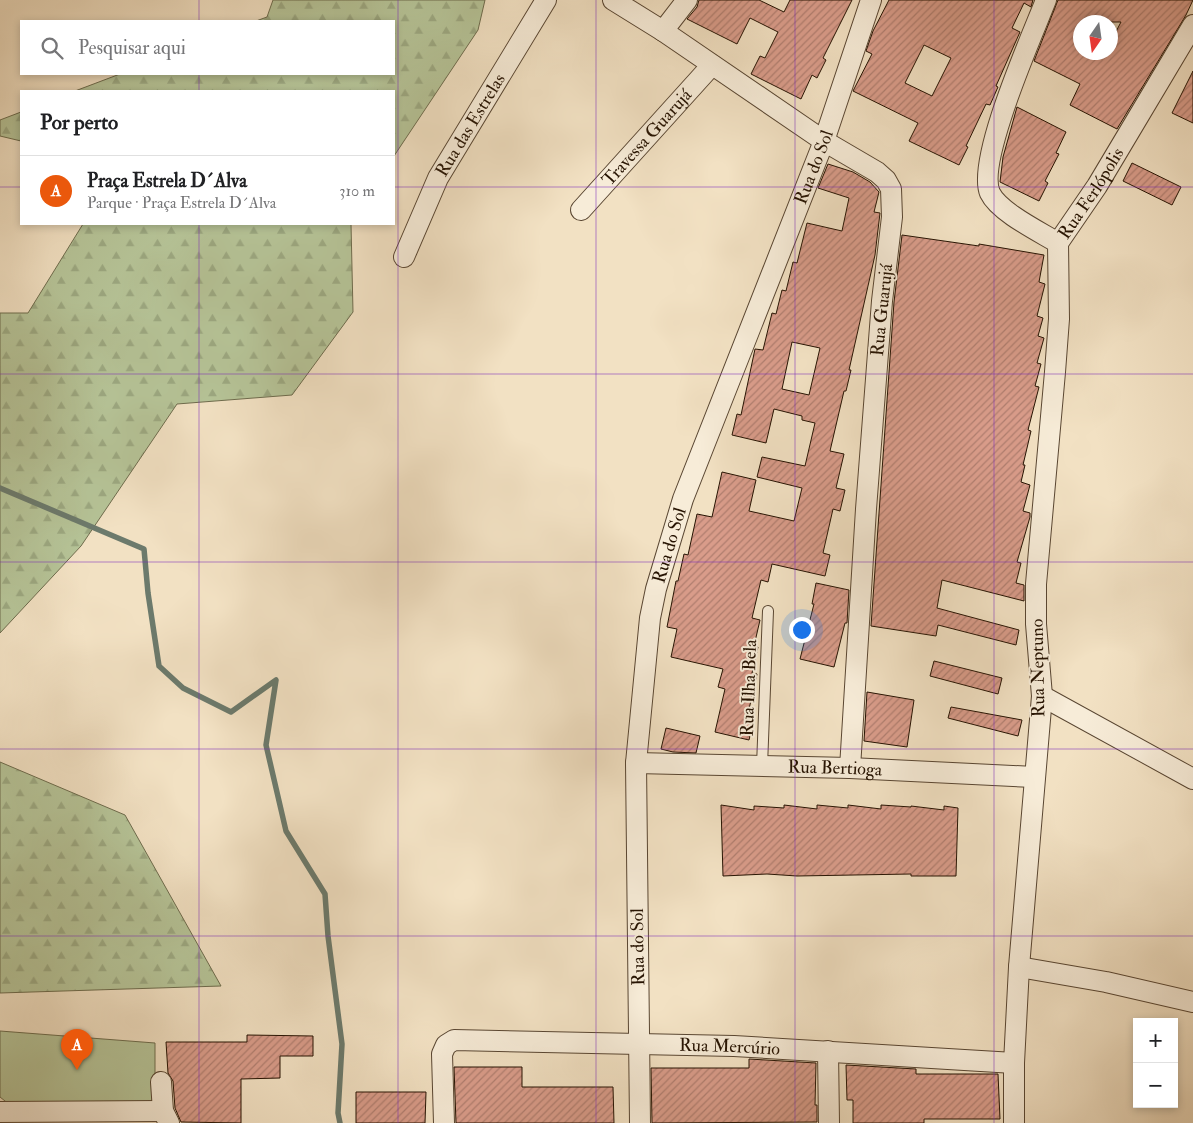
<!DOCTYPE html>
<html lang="pt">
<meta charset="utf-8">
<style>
body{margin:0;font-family:"IM FELL Double Pica",serif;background:#f2f2f2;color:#202124}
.controls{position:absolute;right:15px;bottom:15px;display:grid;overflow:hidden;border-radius:0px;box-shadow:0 2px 8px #0003}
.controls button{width:45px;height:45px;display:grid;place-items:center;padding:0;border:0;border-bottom:1px solid #e0e0e0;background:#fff;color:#202124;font:25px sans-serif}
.compass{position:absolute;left:1073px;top:15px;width:45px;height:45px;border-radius:50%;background:#fff;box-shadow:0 2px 8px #0003;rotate:193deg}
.you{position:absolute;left:801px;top:629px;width:18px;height:18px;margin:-12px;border:4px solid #fff;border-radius:50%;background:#1a73e8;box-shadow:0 0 0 8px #1a73e833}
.badge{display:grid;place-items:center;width:32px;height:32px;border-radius:50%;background:#ea580c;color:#fff;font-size:16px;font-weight:700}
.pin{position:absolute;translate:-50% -41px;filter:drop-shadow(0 1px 2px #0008)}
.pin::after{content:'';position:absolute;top:26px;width:18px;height:15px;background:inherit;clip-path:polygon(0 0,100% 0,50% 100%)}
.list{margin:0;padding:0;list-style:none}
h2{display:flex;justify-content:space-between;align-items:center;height:65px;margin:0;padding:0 20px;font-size:21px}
h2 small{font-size:16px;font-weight:400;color:#757577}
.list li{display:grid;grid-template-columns:32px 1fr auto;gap:15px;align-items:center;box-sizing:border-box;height:70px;padding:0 20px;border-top:1px solid #e0e0e0}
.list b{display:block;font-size:19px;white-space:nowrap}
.list p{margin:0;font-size:16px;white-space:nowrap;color:#757577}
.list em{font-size:16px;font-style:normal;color:#757577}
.icon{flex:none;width:28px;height:28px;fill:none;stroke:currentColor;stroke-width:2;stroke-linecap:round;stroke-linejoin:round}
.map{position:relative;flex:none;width:1193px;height:1123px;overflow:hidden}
.search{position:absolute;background:#fff;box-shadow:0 2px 8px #0003;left:20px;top:20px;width:375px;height:55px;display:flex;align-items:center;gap:12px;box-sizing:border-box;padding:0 18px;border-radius:0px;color:#757577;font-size:19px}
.panel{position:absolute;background:#fff;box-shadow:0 2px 8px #0003;left:20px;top:90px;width:375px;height:135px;border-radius:0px}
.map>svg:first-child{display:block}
.forest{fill:url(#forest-firs);stroke:#6e6c4d}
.green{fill:#b6c498;stroke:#6e6c4d}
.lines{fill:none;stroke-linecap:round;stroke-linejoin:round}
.stream{stroke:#6c7a6c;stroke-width:5.5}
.building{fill:url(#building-hatch);stroke:#261302;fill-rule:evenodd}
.lane-casing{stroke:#594632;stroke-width:12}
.street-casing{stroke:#594632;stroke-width:22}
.lane{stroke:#f7ecd8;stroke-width:10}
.street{stroke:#f7ecd8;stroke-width:20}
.grid{fill:none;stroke:#7b2cbf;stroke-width:1;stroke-opacity:0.55}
.labels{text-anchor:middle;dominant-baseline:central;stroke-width:4;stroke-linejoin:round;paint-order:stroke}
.street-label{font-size:18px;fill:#261302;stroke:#f7ecd8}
</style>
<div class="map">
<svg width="1193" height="1123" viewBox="0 0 1193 1123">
<defs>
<pattern id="forest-firs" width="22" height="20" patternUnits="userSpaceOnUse" patternTransform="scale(1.25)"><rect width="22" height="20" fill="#b6c498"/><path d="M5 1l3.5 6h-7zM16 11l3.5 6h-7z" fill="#9ca881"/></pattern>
<pattern id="building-hatch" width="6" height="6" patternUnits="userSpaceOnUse" patternTransform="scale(1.25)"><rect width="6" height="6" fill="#d99c8a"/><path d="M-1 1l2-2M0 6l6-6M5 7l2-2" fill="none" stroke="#b07e6f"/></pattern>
</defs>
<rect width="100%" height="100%" fill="#f2e1c3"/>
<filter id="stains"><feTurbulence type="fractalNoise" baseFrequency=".004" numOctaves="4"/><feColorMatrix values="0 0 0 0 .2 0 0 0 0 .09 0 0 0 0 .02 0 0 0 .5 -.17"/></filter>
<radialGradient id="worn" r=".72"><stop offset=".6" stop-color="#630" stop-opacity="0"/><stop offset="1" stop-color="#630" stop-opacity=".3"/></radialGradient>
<!-- forest -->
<g class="forest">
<path d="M 273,0 L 485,0 L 478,30 L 394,156 L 394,91 L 75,91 L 120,74 L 394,74 L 394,21 L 256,21 L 267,17 Z"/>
<path d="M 21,112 L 21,141 L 0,136 L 0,120 Z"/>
<path d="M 83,224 L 351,224 L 353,312 L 292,395 L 177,404 L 81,546 L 0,633 L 0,313 L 28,313 Z"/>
<path d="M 0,762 L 125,815 L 221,986 L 0,993 Z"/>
</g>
<!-- green -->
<path class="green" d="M 0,1031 L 155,1043 L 155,1104 L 10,1105 L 0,1097 Z"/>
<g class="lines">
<!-- stream -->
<path class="stream" d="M 0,488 L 144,549 L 148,593 L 159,666 L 183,688 L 231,712 L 276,680 L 266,745 L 286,831 L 325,894 L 328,936 L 342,1044 L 338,1113 L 340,1123"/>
</g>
<!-- building -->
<g class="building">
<path d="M 699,0 L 759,0 L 784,12 L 790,0 L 852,0 L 823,58 L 826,60 L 817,78 L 812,75 L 801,99 L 751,74 L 760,56 L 765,58 L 778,32 L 750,18 L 737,44 L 687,19 L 697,7 Z"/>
<path d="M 889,0 L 1033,0 L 1031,7 L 1024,3 L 1012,28 L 1020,32 L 996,86 L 998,87 L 990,105 L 986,104 L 966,146 L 968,147 L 959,165 L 909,141 L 918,123 L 853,91 L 872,54 L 866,51 L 873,31 ZM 924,45 L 951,58 L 932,96 L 905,83 Z"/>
<path d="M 1058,0 L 1193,0 L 1186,15 L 1117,129 L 1070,105 L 1080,84 L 1034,61 ZM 1080,22 L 1121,22 L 1110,43 L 1110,52 L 1080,52 Z"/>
<path d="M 1193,71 L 1193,123 L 1172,113 Z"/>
<path d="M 1017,107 L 1066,132 L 1056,153 L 1059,154 L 1045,181 L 1048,183 L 1039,201 L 1000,182 L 1003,157 Z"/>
<path d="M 1132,163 L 1181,187 L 1172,205 L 1123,181 Z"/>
<path d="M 828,164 L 853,172 L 870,182 L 879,192 L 874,212 L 880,213 L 875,255 L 849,370 L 851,370 L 846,391 L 844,391 L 830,451 L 844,454 L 836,488 L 845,490 L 840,511 L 833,509 L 823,553 L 830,555 L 825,576 L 772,564 L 768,582 L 761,580 L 752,618 L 760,620 L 754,646 L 758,647 L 752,673 L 757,674 L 747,718 L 754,719 L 749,740 L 715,732 L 725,689 L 718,687 L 723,669 L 671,657 L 677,629 L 667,627 L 676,581 L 678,581 L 684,554 L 688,555 L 697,514 L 712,517 L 722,472 L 756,480 L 749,511 L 794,521 L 802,488 L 757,477 L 762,457 L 805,466 L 815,423 L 802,420 L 802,416 L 774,409 L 766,443 L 732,435 L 737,414 L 741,415 L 755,349 L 763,350 L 772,313 L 776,314 L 782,290 L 786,291 L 793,262 L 797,263 L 807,223 L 842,231 L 849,198 L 818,188 ZM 792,342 L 820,348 L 809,395 L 782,389 Z"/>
<path d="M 902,235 L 979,246 L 979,244 L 1044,255 L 1039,282 L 1045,284 L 1037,316 L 1043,318 L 1038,336 L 1044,338 L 1037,363 L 1041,364 L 1035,386 L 1039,387 L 1028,430 L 1031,431 L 1023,465 L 1025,465 L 1021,482 L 1030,485 L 1023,511 L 1030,513 L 1030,517 L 1017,562 L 1021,563 L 1016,583 L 1024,585 L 1024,601 L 942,580 L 937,608 L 1019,630 L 1016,645 L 938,625 L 936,636 L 871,626 L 894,302 Z"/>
<path d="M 816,583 L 849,590 L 847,623 L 845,623 L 834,667 L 800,659 L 814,604 L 812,604 Z"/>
<path d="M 934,661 L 1002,678 L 998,694 L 930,676 Z"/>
<path d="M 867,692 L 914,700 L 907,747 L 864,741 Z"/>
<path d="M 951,707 L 1022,720 L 1018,736 L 948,718 Z"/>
<path d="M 666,728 L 700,736 L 696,753 L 673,752 L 661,749 Z"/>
<path d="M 721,805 L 754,810 L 754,806 L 784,808 L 784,805 L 817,809 L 817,805 L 848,808 L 848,805 L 881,809 L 881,805 L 911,807 L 911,806 L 944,810 L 944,806 L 958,808 L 956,876 L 911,876 L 911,874 L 797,876 L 767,874 L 723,876 Z"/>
<path d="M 247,1035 L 313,1036 L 313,1056 L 280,1056 L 280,1078 L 241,1079 L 241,1123 L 181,1122 L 175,1108 L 173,1081 L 168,1073 L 166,1042 L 247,1042 Z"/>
<path d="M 749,1059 L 816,1063 L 815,1105 L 817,1105 L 817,1122 L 652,1123 L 651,1068 L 749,1068 Z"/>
<path d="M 846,1065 L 916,1069 L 916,1074 L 998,1074 L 1000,1119 L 924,1119 L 924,1123 L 853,1123 L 853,1100 L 847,1100 Z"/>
<path d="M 454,1067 L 522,1067 L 522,1087 L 613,1087 L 614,1123 L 456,1123 Z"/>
<path d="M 356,1092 L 426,1092 L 425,1123 L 356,1123 Z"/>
</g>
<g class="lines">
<defs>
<path id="lane" d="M 762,766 L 768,611"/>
<g id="street">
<path d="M 613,0 L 663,31 L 824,141 L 877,172 L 886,180 L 891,189 L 892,217 L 882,301 L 866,509 L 850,768"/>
<path id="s1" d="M 1046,0 C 1032,36 976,161 990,193 C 999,212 1040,232 1058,243 L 1097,186 L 1193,25"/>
<path d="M 663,31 L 687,0"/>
<path id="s2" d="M 581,210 L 712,65"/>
<path id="s3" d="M 404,257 L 438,178 L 546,0"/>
<path d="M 1042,696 L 1193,779"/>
<path id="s4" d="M 636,763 L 850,768 L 1034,777"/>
<path d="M 1019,967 L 1106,982 L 1193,1002"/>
<path d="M 828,1051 L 829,1123"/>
<path d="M 161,1082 L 163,1111 L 169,1123"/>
<path d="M 0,1112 L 163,1111"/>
<path id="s5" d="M 444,1123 L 442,1054 L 446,1045 L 454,1040 L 734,1046 L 1014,1063"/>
<path id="s6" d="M 640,1123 L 636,763 L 650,618 L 656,589 L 683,499 L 824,141 L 871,0"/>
<path d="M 1014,1123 L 1014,1063 L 1019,967 L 1042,696 L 1036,624 L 1036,584 L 1055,372 L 1059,319 L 1058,243"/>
</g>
</defs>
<!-- lane casing -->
<use href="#lane" class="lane-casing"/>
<!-- street casing -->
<use href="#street" class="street-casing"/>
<!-- lane -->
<use href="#lane" class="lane"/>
<!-- street -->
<use href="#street" class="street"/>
</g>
<!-- grid -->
<path class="grid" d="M 199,0 L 199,21M 398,0 L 398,1123M 596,0 L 596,1123M 795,0 L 795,1123M 994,0 L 994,1123M 199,74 L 199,91M 0,187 L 21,187M 394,187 L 1193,187M 199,224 L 199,1123M 0,374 L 1193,374M 0,562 L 1193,562M 0,749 L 1193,749M 0,936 L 1193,936"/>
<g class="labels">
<!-- street labels -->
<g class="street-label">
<text stroke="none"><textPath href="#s3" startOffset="148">Rua das Estrelas</textPath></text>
<text stroke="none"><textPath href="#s2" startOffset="98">Travessa Guarujá</textPath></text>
<text stroke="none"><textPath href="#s6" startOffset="986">Rua do Sol</textPath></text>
<text stroke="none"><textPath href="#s1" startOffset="348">Rua Ferlópolis</textPath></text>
<text transform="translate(882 310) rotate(-84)">Rua Guarujá</text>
<text stroke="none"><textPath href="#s6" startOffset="581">Rua do Sol</textPath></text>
<text transform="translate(1038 668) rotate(-91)">Rua Neptuno</text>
<text transform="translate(749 688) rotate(-88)">Rua Ilha Bela</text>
<text stroke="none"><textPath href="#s4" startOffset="199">Rua Bertioga</textPath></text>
<text transform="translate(638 947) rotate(-91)">Rua do Sol</text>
<text stroke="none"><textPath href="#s5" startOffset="364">Rua Mercúrio</textPath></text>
</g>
</g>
<rect width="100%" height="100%" filter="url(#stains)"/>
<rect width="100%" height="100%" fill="url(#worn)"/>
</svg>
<div class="controls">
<button>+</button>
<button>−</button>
</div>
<svg class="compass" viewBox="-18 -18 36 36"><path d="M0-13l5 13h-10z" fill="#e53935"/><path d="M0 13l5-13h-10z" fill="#757577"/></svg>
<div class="you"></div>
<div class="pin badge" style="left:77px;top:1070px">A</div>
<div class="search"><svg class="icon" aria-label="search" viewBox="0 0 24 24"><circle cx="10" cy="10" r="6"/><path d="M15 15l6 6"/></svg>Pesquisar aqui</div>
<section class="panel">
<h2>Por perto<small></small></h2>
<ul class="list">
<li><span class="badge">A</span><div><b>Praça Estrela D´Alva</b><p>Parque · Praça Estrela D´Alva</p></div><em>310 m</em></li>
</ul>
</section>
</div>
